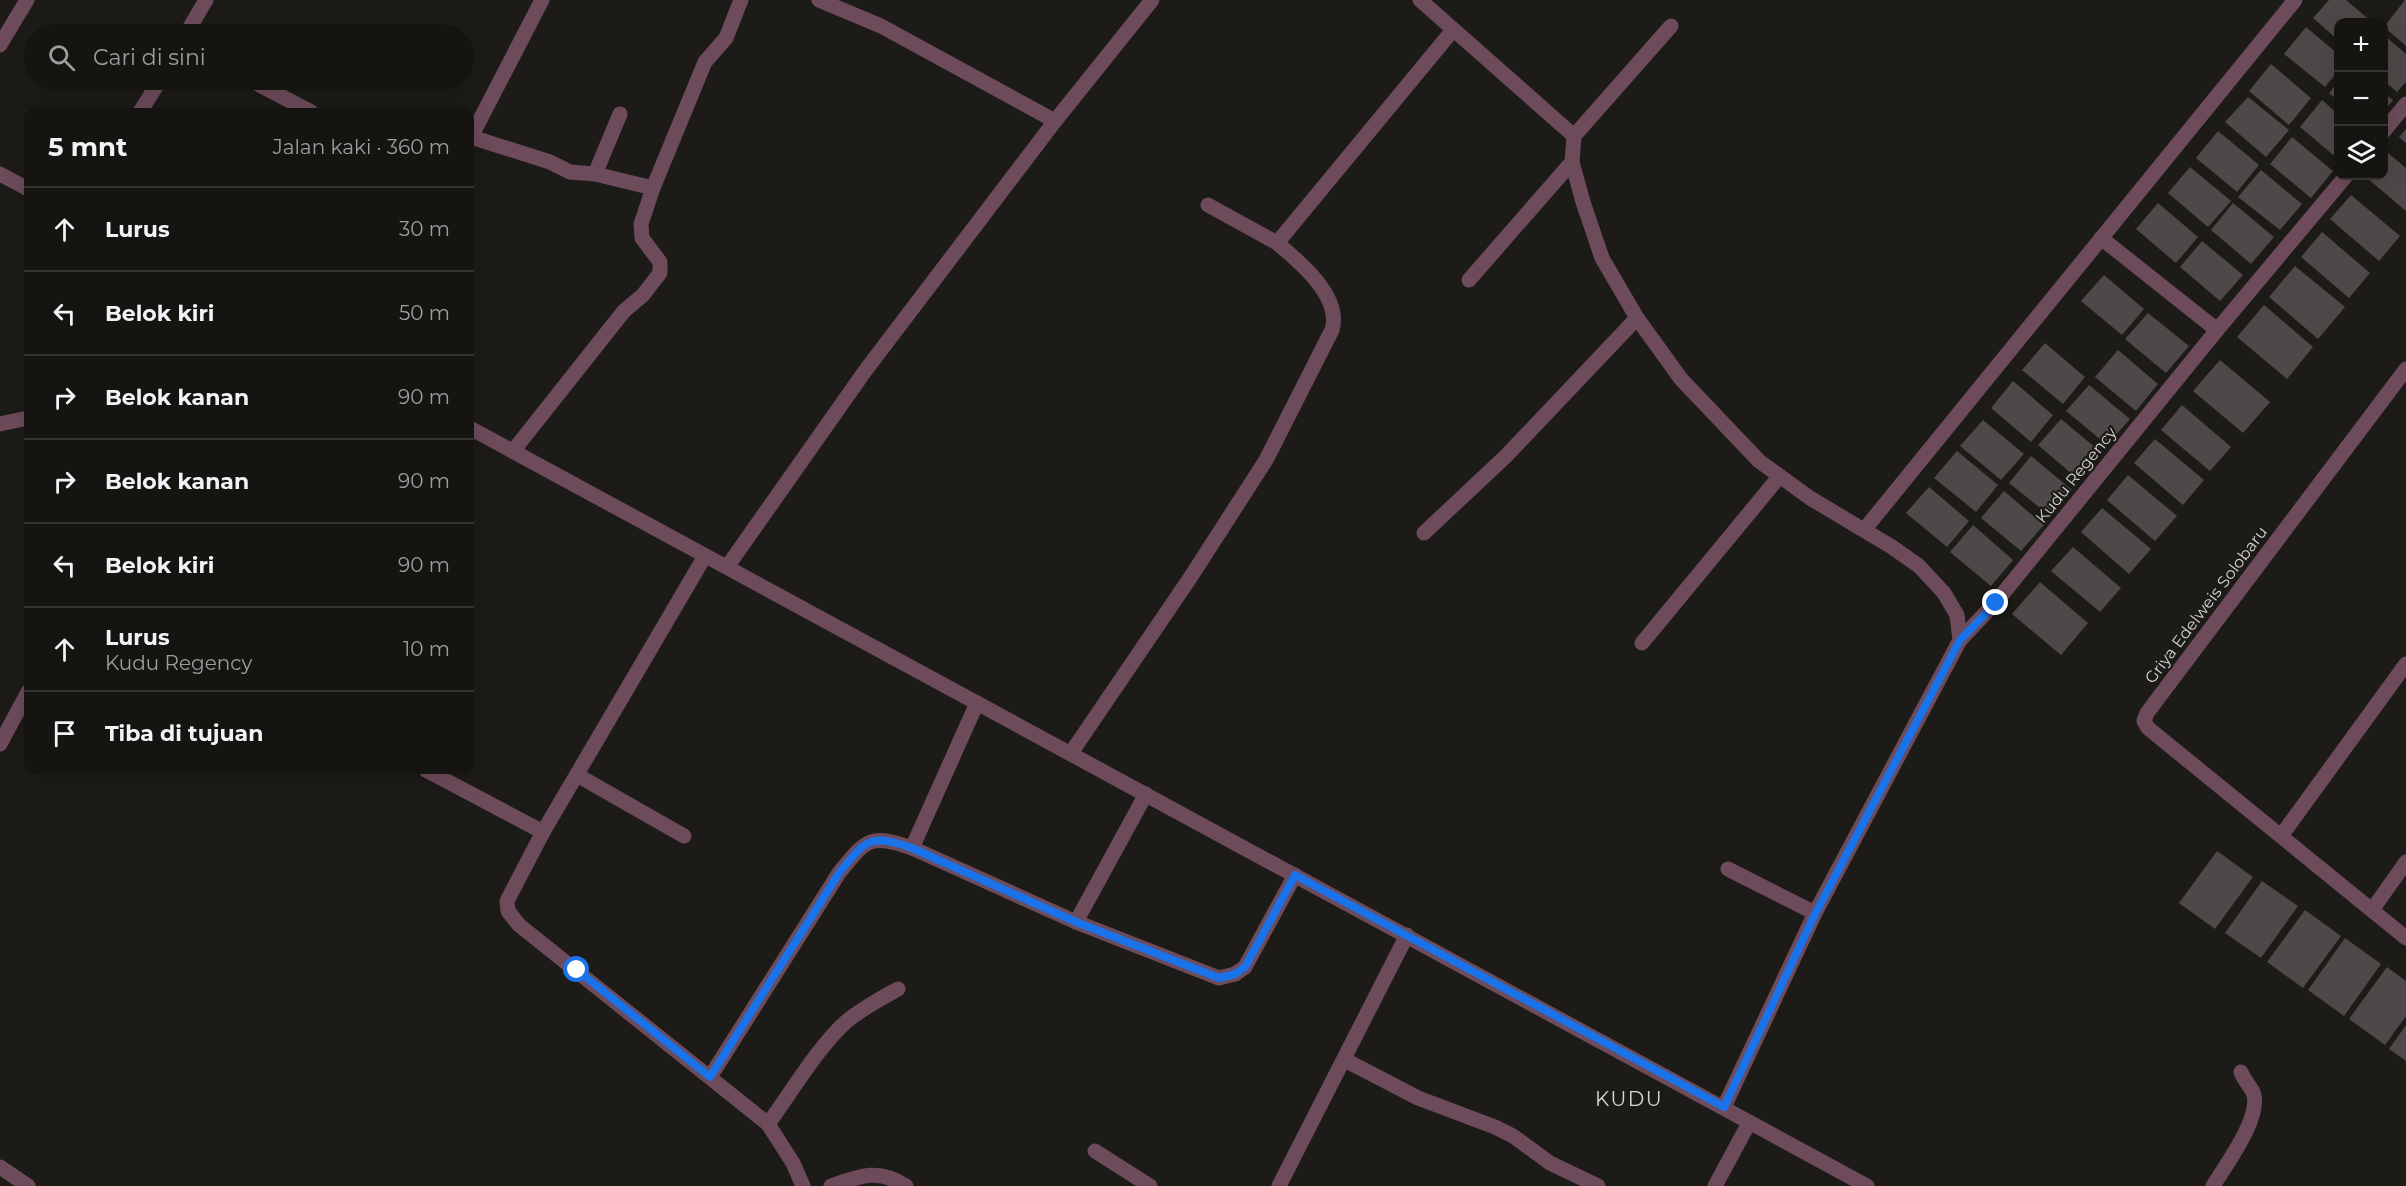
<!DOCTYPE html>
<html lang="id">
<meta charset="utf-8">
<style>
body{margin:0;font-family:Montserrat,sans-serif;background:#1e1d1a;color:#f1f3f6}
.controls{position:absolute;right:18px;top:18px;display:grid;overflow:hidden;border-radius:12px;box-shadow:0 6px 24px #0002}
.controls button{width:54px;height:54px;display:grid;place-items:center;padding:0;border:0;border-bottom:2px solid #343331;background:#151411;color:#f1f3f6;font:30px sans-serif}
.stop{position:absolute;width:18px;height:18px;margin:-14px;border:4px solid #1a73e8;border-radius:50%;background:#fff}
.stop.end{background:#1a73e8;border-color:#fff;box-shadow:0 2px 6px #0008}
.list{margin:0;padding:0;list-style:none}
h2{display:flex;justify-content:space-between;align-items:center;height:78px;margin:0;padding:0 24px;font-size:26px}
h2 small{font-size:20px;font-weight:400;color:#9d9e9f}
.list li{display:grid;grid-template-columns:39px 1fr auto;gap:18px;align-items:center;box-sizing:border-box;height:84px;padding:0 24px;border-top:2px solid #343331}
.list b{display:block;font-size:22px;white-space:nowrap}
.list p{margin:0;font-size:20px;white-space:nowrap;color:#9d9e9f}
.list em{font-size:20px;font-style:normal;color:#9d9e9f}
.icon{flex:none;width:33px;height:33px;fill:none;stroke:currentColor;stroke-width:2;stroke-linecap:round;stroke-linejoin:round}
.map{position:relative;flex:none;width:2406px;height:1186px;overflow:hidden}
.search{position:absolute;background:#151411;box-shadow:0 6px 24px #0002;left:24px;top:24px;width:450px;height:66px;display:flex;align-items:center;gap:15px;box-sizing:border-box;padding:0 21px;border-radius:33px;color:#9d9e9f;font-size:22px}
.panel{position:absolute;background:#151411;box-shadow:0 6px 24px #0002;left:24px;top:108px;width:450px;height:666px;border-radius:12px}
.map>svg:first-child{display:block}
.building{fill:#4e4848}
.lines{fill:none;stroke-linecap:round;stroke-linejoin:round}
.service{stroke:#6d4b5b;stroke-width:15}
.minor{stroke:#6d4b5b;stroke-width:15}
.route{stroke:#1a73e8;stroke-width:8}
.labels{text-anchor:middle;dominant-baseline:central;stroke-width:4.5;stroke-linejoin:round;paint-order:stroke}
.street-label{font-size:16px;fill:#d6d5d2;stroke:#1c1b17}
.quarter-label{font-size:20px;letter-spacing:1.5px;fill:#d6d5d2;stroke:#1c1b17}
</style>
<div class="map">
<svg width="2406" height="1186" viewBox="0 0 2406 1186">
<rect width="100%" height="100%" fill="#1c1b17"/>
<!-- building -->
<g class="building">
<path d="M 2329,0 L 2346,0 L 2372,22 L 2338,22 L 2338,40 L 2313,18 Z"/>
<path d="M 2405,0 L 2406,0 L 2406,46 L 2384,27 Z"/>
<path d="M 2306,27 L 2338,54 L 2338,71 L 2325,87 L 2284,54 Z"/>
<path d="M 2384,35 L 2406,54 L 2406,82 L 2397,92 L 2384,81 Z"/>
<path d="M 2271,64 L 2311,98 L 2289,125 L 2249,91 Z"/>
<path d="M 2338,82 L 2338,101 L 2329,93 Z"/>
<path d="M 2384,93 L 2393,100 L 2384,111 Z"/>
<path d="M 2248,97 L 2289,130 L 2266,157 L 2225,122 Z"/>
<path d="M 2322,100 L 2338,114 L 2338,159 L 2300,127 Z"/>
<path d="M 2406,129 L 2406,143 L 2399,137 Z"/>
<path d="M 2218,131 L 2259,165 L 2237,192 L 2196,158 Z"/>
<path d="M 2292,137 L 2333,171 L 2311,198 L 2270,164 Z"/>
<path d="M 2388,153 L 2406,168 L 2406,211 L 2367,178 L 2369,176 L 2384,176 L 2384,158 Z"/>
<path d="M 2190,167 L 2231,201 L 2208,227 L 2168,193 Z"/>
<path d="M 2261,170 L 2302,204 L 2280,230 L 2238,197 Z"/>
<path d="M 2351,195 L 2400,236 L 2379,261 L 2330,219 Z"/>
<path d="M 2158,203 L 2198,237 L 2176,263 L 2136,229 Z"/>
<path d="M 2233,203 L 2274,237 L 2251,264 L 2211,230 Z"/>
<path d="M 2322,232 L 2370,273 L 2349,298 L 2301,257 Z"/>
<path d="M 2202,241 L 2243,275 L 2220,301 L 2180,267 Z"/>
<path d="M 2295,266 L 2345,307 L 2318,339 L 2269,297 Z"/>
<path d="M 2104,275 L 2144,309 L 2122,335 L 2081,301 Z"/>
<path d="M 2264,305 L 2313,347 L 2287,379 L 2237,337 Z"/>
<path d="M 2148,313 L 2189,346 L 2166,373 L 2125,339 Z"/>
<path d="M 2045,343 L 2085,377 L 2063,404 L 2022,370 Z"/>
<path d="M 2118,350 L 2158,384 L 2136,411 L 2095,377 Z"/>
<path d="M 2220,360 L 2270,402 L 2243,433 L 2193,391 Z"/>
<path d="M 2013,381 L 2053,415 L 2031,442 L 1991,408 Z"/>
<path d="M 2089,385 L 2130,419 L 2107,445 L 2066,411 Z"/>
<path d="M 2182,405 L 2231,447 L 2210,471 L 2161,430 Z"/>
<path d="M 2061,419 L 2102,453 L 2079,480 L 2038,445 Z"/>
<path d="M 1983,420 L 2024,454 L 2001,480 L 1960,446 Z"/>
<path d="M 2155,439 L 2204,480 L 2183,505 L 2134,463 Z"/>
<path d="M 1957,451 L 1998,485 L 1976,512 L 1934,478 Z"/>
<path d="M 2031,456 L 2072,490 L 2050,516 L 2009,483 Z"/>
<path d="M 2128,475 L 2177,516 L 2155,541 L 2107,500 Z"/>
<path d="M 1929,487 L 1969,521 L 1947,547 L 1906,513 Z"/>
<path d="M 2004,491 L 2044,525 L 2021,551 L 1981,518 Z"/>
<path d="M 2102,508 L 2151,549 L 2129,574 L 2081,532 Z"/>
<path d="M 1973,525 L 2013,560 L 1991,586 L 1950,552 Z"/>
<path d="M 2073,547 L 2121,588 L 2100,612 L 2051,571 Z"/>
<path d="M 2040,582 L 2088,623 L 2061,655 L 2012,614 Z"/>
<path d="M 2217,851 L 2253,877 L 2215,929 L 2179,903 Z"/>
<path d="M 2262,881 L 2298,906 L 2261,958 L 2225,933 Z"/>
<path d="M 2305,910 L 2341,936 L 2303,988 L 2267,962 Z"/>
<path d="M 2345,938 L 2381,964 L 2344,1016 L 2308,990 Z"/>
<path d="M 2387,967 L 2406,981 L 2406,1016 L 2385,1045 L 2349,1019 Z"/>
<path d="M 2406,1025 L 2406,1061 L 2389,1049 Z"/>
</g>
<g class="lines">
<!-- service -->
<g class="service">
<path d="M 258,84 L 311,112"/>
<path d="M 0,744 L 28,692"/>
</g>
<!-- minor -->
<g class="minor">
<path d="M 819,0 L 881,26 L 1055,121"/>
<path d="M 1420,0 L 1574,136 L 1572,162 L 1583,202 L 1602,258 L 1637,318 L 1681,379 L 1759,461 L 1810,498 L 1892,547 L 1919,566 L 1944,593 L 1957,615 L 1960,640 L 1815,913 L 1724,1107"/>
<path d="M 186,34 L 206,0"/>
<path d="M 0,45 L 27,0"/>
<path d="M 140,112 L 160,80"/>
<path d="M 2384,131 L 2406,104"/>
<path d="M 1574,136 L 1671,26"/>
<path d="M 471,137 L 550,162 L 570,172 L 595,174 L 620,114"/>
<path d="M 470,139 L 542,0"/>
<path d="M 0,174 L 28,189"/>
<path d="M 595,174 L 653,188"/>
<path d="M 1208,205 L 1277,243"/>
<path d="M 2101,238 L 2217,330"/>
<path d="M 1469,280 L 1572,162"/>
<path d="M 2406,369 L 2147,713 L 2144,721 L 2148,728 L 2406,938"/>
<path d="M 0,424 L 28,418"/>
<path d="M 470,428 L 1867,1186"/>
<path d="M 513,451 L 624,311 L 643,295 L 660,273 L 660,262 L 642,238 L 641,224 L 653,188 L 705,62 L 726,38 L 741,0"/>
<path d="M 1864,530 L 2295,0"/>
<path d="M 1424,533 L 1506,456 L 1637,318"/>
<path d="M 705,556 L 543,832 L 507,901 L 508,911 L 519,925 L 768,1124 L 793,1163 L 803,1186"/>
<path d="M 727,567 L 865,371 L 1055,121 L 1152,0"/>
<path d="M 1960,640 L 1996,602 L 2217,330 L 2346,176"/>
<path d="M 1642,643 L 1779,477"/>
<path d="M 977,703 L 912,848 L 1076,922 L 1219,978 L 1235,974 L 1245,967 L 1295,875"/>
<path d="M 1071,753 L 1190,578 L 1266,460 L 1332,330 C 1342,297 1300,262 1277,243 L 1453,30"/>
<path d="M 426,770 L 543,832"/>
<path d="M 577,775 L 684,836"/>
<path d="M 2281,836 L 2406,664"/>
<path d="M 1728,869 L 1815,913"/>
<path d="M 2372,910 L 2406,862"/>
<path d="M 1076,922 L 1146,794"/>
<path d="M 1345,1060 L 1418,1098 L 1495,1127 L 1513,1136 L 1550,1163 L 1598,1186"/>
<path d="M 710,1077 L 839,873 C 866,840 869,833 912,848"/>
<path d="M 768,1124 C 790,1094 820,1044 847,1021 C 863,1008 880,999 898,989"/>
<path d="M 1095,1151 L 1150,1186"/>
<path d="M 0,1167 L 28,1186"/>
<path d="M 831,1186 C 860,1176 878,1168 906,1186"/>
<path d="M 1279,1186 L 1407,935"/>
<path d="M 1715,1186 L 1749,1123"/>
<path d="M 2213,1186 C 2225,1166 2263,1116 2253,1092 C 2250,1086 2244,1080 2241,1072"/>
</g>
</g>
<g class="lines">
<!-- route -->
<path class="route" d="M 577,970 L 710,1077 L 839,873 C 866,840 869,833 912,848 L 1076,922 L 1219,978 L 1235,974 L 1245,967 L 1295,875 L 1724,1107 L 1815,914 L 1960,640 L 1996,603"/>
</g>
<g class="labels">
<!-- street labels -->
<g class="street-label">
<text transform="translate(2076 475) rotate(-51)">Kudu Regency</text>
<text transform="translate(2206 605) rotate(-53)">Griya Edelweis Solobaru</text>
</g>
<!-- quarter labels -->
<g class="quarter-label">
<text x="1629" y="1099">KUDU</text>
</g>
</g>
</svg>
<div class="controls">
<button>+</button>
<button>−</button>
<button><svg class="icon" aria-label="layers" viewBox="0 0 24 24"><path d="M12 4l9 5-9 5-9-5zM3 14l9 5 9-5"/></svg></button>
</div>
<div class="stop" style="left:577px;top:970px"></div>
<div class="stop end" style="left:1996px;top:603px"></div>
<div class="search"><svg class="icon" aria-label="search" viewBox="0 0 24 24"><circle cx="10" cy="10" r="6"/><path d="M15 15l6 6"/></svg>Cari di sini</div>
<section class="panel">
<h2>5 mnt<small>Jalan kaki · 360 m</small></h2>
<ul class="list">
<li><svg class="icon" aria-label="ahead" viewBox="0 0 24 24"><path d="M12 20V5M6 11l6-6 6 6"/></svg><div><b>Lurus</b></div><em>30 m</em></li>
<li><svg class="icon" aria-label="left" viewBox="0 0 24 24"><path d="M17 20v-9H6M10 6l-5 5 5 5"/></svg><div><b>Belok kiri</b></div><em>50 m</em></li>
<li><svg class="icon" aria-label="right" viewBox="0 0 24 24"><path d="M7 20v-9h11M14 6l5 5-5 5"/></svg><div><b>Belok kanan</b></div><em>90 m</em></li>
<li><svg class="icon" aria-label="right" viewBox="0 0 24 24"><path d="M7 20v-9h11M14 6l5 5-5 5"/></svg><div><b>Belok kanan</b></div><em>90 m</em></li>
<li><svg class="icon" aria-label="left" viewBox="0 0 24 24"><path d="M17 20v-9H6M10 6l-5 5 5 5"/></svg><div><b>Belok kiri</b></div><em>90 m</em></li>
<li><svg class="icon" aria-label="ahead" viewBox="0 0 24 24"><path d="M12 20V5M6 11l6-6 6 6"/></svg><div><b>Lurus</b><p>Kudu Regency</p></div><em>10 m</em></li>
<li><svg class="icon" aria-label="arrive" viewBox="0 0 24 24"><path d="M6 21V4h12l-3 4 3 4H6"/></svg><div><b>Tiba di tujuan</b></div></li>
</ul>
</section>
</div>
